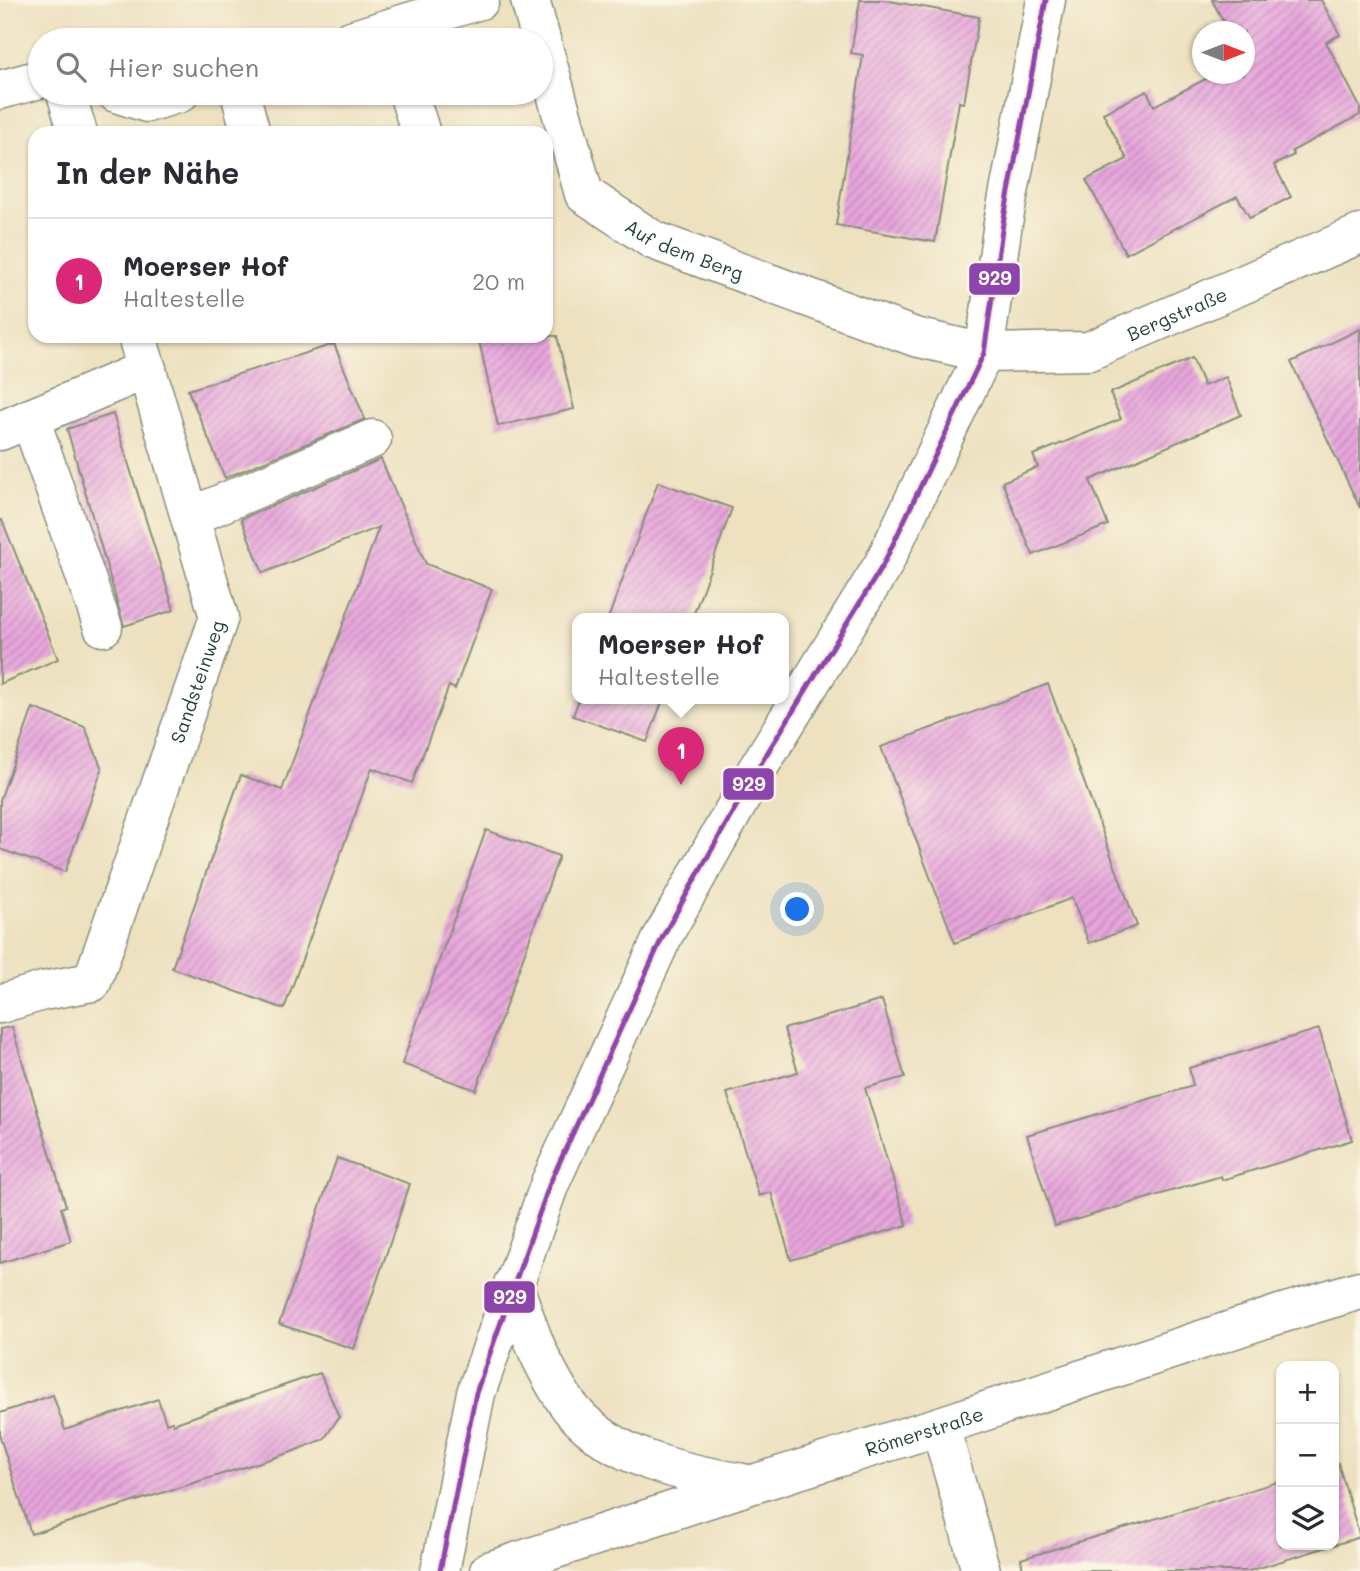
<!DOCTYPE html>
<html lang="de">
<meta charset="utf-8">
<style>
body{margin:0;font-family:Mali,sans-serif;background:#f2f2f3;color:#2b2b33}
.controls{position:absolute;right:21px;bottom:21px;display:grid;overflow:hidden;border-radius:14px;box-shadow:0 2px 5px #0004}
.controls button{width:63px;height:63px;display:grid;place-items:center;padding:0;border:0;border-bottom:2px solid #e1e1e2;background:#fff;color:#2b2b33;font:35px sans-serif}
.compass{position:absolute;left:1192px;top:21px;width:63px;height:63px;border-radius:50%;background:#fff;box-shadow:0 2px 5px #0004;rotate:90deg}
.you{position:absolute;left:798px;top:910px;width:24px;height:24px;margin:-18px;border:5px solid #fff;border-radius:50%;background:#1a73e8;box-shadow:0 0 0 10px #1a73e833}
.badge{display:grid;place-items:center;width:46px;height:46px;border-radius:50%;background:#db2777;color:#fff;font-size:23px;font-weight:700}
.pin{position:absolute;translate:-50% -58px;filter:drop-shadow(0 2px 4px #0008)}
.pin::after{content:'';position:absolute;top:37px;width:24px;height:21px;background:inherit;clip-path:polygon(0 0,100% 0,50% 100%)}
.popup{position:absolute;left:572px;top:613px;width:217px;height:91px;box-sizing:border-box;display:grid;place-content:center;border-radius:14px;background:#fff;filter:drop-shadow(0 2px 5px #0005);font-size:23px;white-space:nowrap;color:#7c7c81}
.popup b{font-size:26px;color:#2b2b33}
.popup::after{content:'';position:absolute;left:50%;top:100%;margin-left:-14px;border:14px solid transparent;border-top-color:#fff}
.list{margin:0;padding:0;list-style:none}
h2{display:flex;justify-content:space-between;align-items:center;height:91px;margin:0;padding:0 28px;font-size:30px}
h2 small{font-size:23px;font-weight:400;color:#7c7c81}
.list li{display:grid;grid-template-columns:46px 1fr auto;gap:21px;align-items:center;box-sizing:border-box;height:126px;padding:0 28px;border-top:2px solid #e1e1e2}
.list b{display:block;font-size:26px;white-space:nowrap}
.list p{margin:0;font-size:23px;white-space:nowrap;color:#7c7c81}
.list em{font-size:23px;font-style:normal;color:#7c7c81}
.icon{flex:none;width:38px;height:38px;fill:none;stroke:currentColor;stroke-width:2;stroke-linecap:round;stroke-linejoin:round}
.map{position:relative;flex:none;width:1360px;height:1571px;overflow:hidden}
.search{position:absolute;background:#fff;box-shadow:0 2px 5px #0004;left:28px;top:28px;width:525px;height:77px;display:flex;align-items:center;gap:18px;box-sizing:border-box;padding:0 24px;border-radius:38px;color:#7c7c81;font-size:26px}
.panel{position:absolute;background:#fff;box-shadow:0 2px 5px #0004;left:28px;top:126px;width:525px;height:217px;border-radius:21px}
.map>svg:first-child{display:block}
.building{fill:url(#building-hatch)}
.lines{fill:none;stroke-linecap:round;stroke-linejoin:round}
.minor-casing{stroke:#868f7a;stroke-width:41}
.major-casing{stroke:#868f7a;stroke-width:41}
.minor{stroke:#fff;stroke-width:38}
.major{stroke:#fff;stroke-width:38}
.bus-1-casing{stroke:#fcf5e5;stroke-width:10}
.bus-1{stroke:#8e44ad;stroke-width:5}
.labels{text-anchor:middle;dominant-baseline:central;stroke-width:7;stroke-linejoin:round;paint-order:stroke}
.street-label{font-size:19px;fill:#1f3d34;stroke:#fcf5e5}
.line-badge{stroke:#fcf5e5;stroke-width:2.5}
.badge-label{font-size:19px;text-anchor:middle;font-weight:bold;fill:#fff}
</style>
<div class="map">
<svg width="1360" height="1571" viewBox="0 0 1360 1571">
<defs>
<pattern id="building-hatch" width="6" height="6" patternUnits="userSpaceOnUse" patternTransform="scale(1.75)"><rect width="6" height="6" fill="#e8a6dd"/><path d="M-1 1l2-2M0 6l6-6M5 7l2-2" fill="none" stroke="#bb88b4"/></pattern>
</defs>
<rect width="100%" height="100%" fill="#fcf5e5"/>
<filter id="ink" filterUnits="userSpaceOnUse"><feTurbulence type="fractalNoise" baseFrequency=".0143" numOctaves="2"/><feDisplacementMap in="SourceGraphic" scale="14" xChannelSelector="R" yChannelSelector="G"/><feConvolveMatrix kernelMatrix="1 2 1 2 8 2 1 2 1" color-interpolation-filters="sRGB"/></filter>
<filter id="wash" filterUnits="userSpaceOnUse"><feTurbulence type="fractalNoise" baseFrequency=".00686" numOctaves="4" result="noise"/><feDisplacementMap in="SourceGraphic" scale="28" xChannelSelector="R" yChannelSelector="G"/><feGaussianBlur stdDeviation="1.57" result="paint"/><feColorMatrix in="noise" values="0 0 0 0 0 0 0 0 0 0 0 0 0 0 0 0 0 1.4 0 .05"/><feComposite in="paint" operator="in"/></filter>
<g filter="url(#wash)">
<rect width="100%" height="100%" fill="#ede1bf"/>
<g id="blocks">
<!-- building -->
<g class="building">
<path d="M 860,0 L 884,0 L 979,17 L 964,103 L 959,102 L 935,242 L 836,225 L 863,55 L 851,53 Z"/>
<path d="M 1212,0 L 1321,0 L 1340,35 L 1326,42 L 1360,107 L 1360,115 L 1292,151 L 1294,155 L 1274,165 L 1291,197 L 1250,218 L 1237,196 L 1126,254 L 1086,180 L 1127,159 L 1103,113 L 1147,91 L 1154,106 L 1215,74 L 1244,74 L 1244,32 L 1229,32 Z"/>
<path d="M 1360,329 L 1360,508 L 1291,362 Z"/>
<path d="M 478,336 L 557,336 L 574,409 L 498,426 Z"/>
<path d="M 334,344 L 365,419 L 225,478 L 188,390 Z"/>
<path d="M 1192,358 L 1204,386 L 1226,377 L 1241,415 L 1090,480 L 1108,525 L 1033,555 L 1002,482 L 1038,467 L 1033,455 L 1121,419 L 1110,393 Z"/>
<path d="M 113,414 L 174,610 L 124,626 L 67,429 Z"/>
<path d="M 381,459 L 426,564 L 492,589 L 455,689 L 449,686 L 412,783 L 372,768 L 284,1009 L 172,968 L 241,775 L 282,790 L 379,527 L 263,573 L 241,519 Z"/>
<path d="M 658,482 L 732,508 L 692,619 L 608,619 Z"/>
<path d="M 2,520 L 58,659 L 0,684 L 0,521 Z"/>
<path d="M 1048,684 L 1137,926 L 1089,943 L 1072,898 L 955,943 L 881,747 Z"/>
<path d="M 579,699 L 663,699 L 647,742 L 573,716 Z"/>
<path d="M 33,708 L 85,727 L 102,769 L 65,872 L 0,849 L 0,800 Z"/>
<path d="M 486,830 L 559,856 L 476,1090 L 402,1064 Z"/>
<path d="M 882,1000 L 905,1077 L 865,1088 L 907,1225 L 791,1260 L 771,1192 L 759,1196 L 727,1093 L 798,1072 L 784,1029 Z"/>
<path d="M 12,1027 L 66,1206 L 61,1208 L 71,1241 L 0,1263 L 0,1029 Z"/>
<path d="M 1319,1029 L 1352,1140 L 1222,1180 L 1221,1176 L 1055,1226 L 1027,1135 L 1193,1086 L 1189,1068 Z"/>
<path d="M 337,1158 L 410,1184 L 354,1349 L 279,1324 Z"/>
<path d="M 320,1373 L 339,1417 L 324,1439 L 289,1453 L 31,1534 L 0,1437 L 0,1413 L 53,1395 L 65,1430 L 158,1399 L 166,1423 L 172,1421 L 173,1424 Z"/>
<path d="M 1338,1463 L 1360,1537 L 1249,1571 L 1023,1571 L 1021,1559 L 1281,1481 L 1281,1545 L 1334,1545 L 1334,1464 Z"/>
</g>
</g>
</g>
<g filter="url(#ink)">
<use href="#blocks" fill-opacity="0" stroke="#868f7a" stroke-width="2"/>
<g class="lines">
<defs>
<g id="minor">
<path id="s1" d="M 530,0 L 584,194 L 653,240 L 915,337 L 984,353 L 1089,351 L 1360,234"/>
<path d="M 351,40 L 480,0"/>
<path d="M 0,90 L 40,79"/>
<path d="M 66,93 L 78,133"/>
<path d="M 116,93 L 147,103 L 180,93"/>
<path d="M 240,93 L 251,133"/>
<path d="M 408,93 L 421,133"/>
<path d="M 30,418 L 103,627"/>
<path d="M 0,431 L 147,369"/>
<path d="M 190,517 L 372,439"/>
<path id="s2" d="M 0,1004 L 43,991 L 92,982 L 219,617 L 137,336"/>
<path d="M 940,1426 L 981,1571"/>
<path d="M 440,1571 L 476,1393 L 550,1183 L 663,936 L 755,773 L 883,565 L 984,353 L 1003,223 L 1046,0"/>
</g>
<g id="major">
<path d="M 513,1284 C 523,1309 530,1337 542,1360 C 550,1376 561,1397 573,1411 C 616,1461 687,1473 748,1484"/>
<path id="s3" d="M 489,1571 L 750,1485 L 940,1426 L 1280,1314 L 1360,1290"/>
</g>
</defs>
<!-- minor casing -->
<use href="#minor" class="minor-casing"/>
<!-- major casing -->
<use href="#major" class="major-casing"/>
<!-- minor -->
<use href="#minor" class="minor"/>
<!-- major -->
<use href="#major" class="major"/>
<defs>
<path id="bus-1" d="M 440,1571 L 476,1393 L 550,1183 L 663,936 L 755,773 L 883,565 L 984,353 L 1003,223 L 1046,0"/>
</defs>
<!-- bus-1 casing -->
<use href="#bus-1" class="bus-1-casing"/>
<!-- bus-1 -->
<use href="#bus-1" class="bus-1"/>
</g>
</g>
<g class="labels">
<!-- street labels -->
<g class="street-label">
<text stroke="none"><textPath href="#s1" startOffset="317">Auf dem Berg</textPath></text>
<text stroke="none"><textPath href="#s1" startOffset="835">Bergstraße</textPath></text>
<text stroke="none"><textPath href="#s2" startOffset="413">Sandsteinweg</textPath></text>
<text stroke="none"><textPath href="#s3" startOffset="457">Römerstraße</textPath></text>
</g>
</g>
<g class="line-badge">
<rect x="968" y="262" width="53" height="34" rx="7" fill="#8e44ad"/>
<rect x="722" y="767" width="53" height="34" rx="7" fill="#8e44ad"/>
<rect x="483" y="1280" width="53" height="34" rx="7" fill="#8e44ad"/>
</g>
<g class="badge-label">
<text x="995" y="285">929</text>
<text x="749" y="791">929</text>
<text x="510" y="1304">929</text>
</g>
</svg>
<div class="controls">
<button>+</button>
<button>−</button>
<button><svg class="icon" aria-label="layers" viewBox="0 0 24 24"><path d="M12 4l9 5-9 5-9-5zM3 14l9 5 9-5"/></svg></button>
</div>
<svg class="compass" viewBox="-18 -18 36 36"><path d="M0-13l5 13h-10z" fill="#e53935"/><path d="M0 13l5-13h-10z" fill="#7c7c81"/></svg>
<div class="you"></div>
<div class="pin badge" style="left:681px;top:785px">1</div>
<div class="popup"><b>Moerser Hof</b>Haltestelle</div>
<div class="search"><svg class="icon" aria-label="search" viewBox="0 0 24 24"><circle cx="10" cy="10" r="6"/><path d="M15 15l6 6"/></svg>Hier suchen</div>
<section class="panel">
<h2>In der Nähe<small></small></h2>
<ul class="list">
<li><span class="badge">1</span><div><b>Moerser Hof</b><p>Haltestelle</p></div><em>20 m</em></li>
</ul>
</section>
</div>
